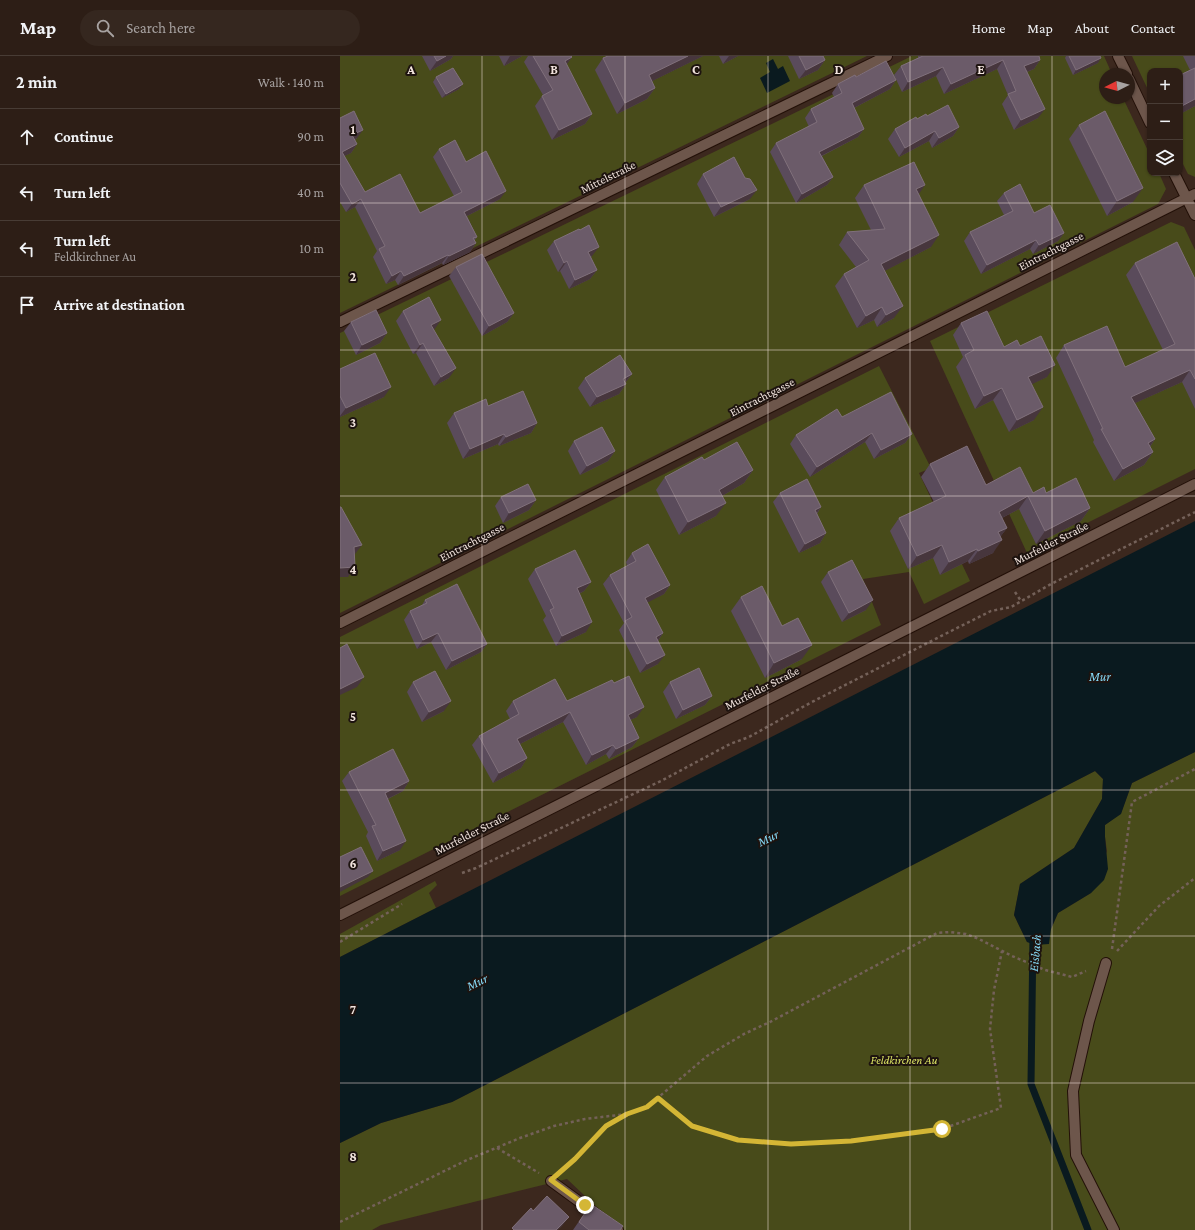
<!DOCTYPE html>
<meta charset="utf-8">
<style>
body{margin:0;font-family:"Crimson Pro",serif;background:#35271f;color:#f1f3f6}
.controls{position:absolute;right:12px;top:12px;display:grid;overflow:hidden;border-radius:8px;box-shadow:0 1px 3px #0004}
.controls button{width:36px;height:36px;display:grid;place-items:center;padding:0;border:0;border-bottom:1px solid #483c35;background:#2d1e16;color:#f1f3f6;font:20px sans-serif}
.compass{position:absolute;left:759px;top:12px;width:36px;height:36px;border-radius:50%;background:#2d1e16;box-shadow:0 1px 3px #0004;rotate:264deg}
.stop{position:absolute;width:12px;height:12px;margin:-9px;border:3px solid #d4b635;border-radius:50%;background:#fff}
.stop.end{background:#d4b635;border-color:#fff;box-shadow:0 1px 4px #0008}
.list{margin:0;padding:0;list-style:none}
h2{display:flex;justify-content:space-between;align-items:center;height:52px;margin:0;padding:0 16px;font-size:17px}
h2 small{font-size:13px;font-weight:400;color:#a7a2a1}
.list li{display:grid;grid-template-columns:26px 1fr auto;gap:12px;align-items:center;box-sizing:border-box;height:56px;padding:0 16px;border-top:1px solid #483c35}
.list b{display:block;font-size:15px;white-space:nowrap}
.list p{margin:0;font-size:13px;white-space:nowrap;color:#a7a2a1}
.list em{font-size:13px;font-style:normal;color:#a7a2a1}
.icon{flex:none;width:22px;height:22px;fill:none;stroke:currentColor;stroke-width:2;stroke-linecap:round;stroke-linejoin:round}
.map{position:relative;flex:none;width:855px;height:1174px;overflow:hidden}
header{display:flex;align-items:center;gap:24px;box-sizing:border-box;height:56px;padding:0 20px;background:#2d1e16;border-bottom:1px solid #483c35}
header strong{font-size:19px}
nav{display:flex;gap:22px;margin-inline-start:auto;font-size:14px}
.search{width:280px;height:36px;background:#35271f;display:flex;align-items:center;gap:10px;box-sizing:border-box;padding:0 14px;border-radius:22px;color:#a7a2a1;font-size:15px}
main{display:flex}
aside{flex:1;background:#2d1e16}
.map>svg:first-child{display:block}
.green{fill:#484b1a}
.water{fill:#0a1a1f}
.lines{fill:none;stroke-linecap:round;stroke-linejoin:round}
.stream{stroke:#0a1a1f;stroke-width:7}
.street-casing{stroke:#231008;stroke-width:12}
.secondary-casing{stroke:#231008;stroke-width:12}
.path{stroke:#746159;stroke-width:2.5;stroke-dasharray:3 3;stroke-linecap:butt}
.street{stroke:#6d564b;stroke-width:10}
.secondary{stroke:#6d564b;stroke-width:10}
.wall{fill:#5a4b5b}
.shaded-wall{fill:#47363d}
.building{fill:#6b5b69;stroke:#80707b}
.route{stroke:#d4b635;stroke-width:5}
.grid{fill:none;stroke:#f2e4de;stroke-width:1;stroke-opacity:0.55}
.labels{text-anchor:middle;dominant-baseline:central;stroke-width:4;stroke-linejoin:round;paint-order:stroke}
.street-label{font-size:12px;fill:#f2e4de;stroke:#1d130f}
.park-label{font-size:12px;font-style:italic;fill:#dde465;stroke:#1d130f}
.water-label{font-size:13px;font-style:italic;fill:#85d8f5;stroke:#1d130f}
.grid-label{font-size:13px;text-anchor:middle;font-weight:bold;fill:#f2e4de;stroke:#1d130f;stroke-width:4;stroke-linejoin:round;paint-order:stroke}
</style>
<header>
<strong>Map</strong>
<div class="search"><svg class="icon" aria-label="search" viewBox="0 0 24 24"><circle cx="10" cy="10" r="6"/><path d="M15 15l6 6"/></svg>Search here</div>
<nav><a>Home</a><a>Map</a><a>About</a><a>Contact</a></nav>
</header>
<main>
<aside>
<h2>2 min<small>Walk · 140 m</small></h2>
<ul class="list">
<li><svg class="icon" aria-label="ahead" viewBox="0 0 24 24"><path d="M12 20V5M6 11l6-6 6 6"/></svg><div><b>Continue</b></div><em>90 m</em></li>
<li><svg class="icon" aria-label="left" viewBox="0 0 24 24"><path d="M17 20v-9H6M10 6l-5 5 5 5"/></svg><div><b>Turn left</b></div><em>40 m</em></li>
<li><svg class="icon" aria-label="left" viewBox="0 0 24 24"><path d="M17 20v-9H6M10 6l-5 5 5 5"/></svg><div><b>Turn left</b><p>Feldkirchner Au</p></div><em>10 m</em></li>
<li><svg class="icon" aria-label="arrive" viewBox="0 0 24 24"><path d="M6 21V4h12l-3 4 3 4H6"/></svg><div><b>Arrive at destination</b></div></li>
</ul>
</aside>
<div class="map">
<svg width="855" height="1174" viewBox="0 0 855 1174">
<rect width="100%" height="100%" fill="#3c281e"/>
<!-- green -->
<g class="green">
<path d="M 0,0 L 527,0 L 0,257 Z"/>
<path d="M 572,0 L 764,0 L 772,18 L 765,18 L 765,42 L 783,42 L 810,99 L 810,117 L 819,117 L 826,133 L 818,148 L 0,557 L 0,277 Z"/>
<path d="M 792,0 L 855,0 L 855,121 L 848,118 L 840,102 L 840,15 L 810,15 L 810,38 Z"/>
<path d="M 831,166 L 844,171 L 855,194 L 855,413 L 687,497 L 590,285 Z"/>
<path d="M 539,310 L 591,412 L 579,417 L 630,525 L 584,548 L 569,516 L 523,523 L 541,569 L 0,840 L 0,581 Z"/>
<path d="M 855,696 L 855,1174 L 281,1174 L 227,1123 L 41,1169 L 32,1174 L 0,1174 L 0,1087 L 41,1067 L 112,1046 L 755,715 L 763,723 L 762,743 L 734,792 L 680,828 L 674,859 L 687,886 L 711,873 L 718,857 L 751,837 L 767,795 L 765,781 L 765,769 L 781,757 L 792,727 Z"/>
<path d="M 95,825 L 97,829 L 89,837 L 96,852 L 0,901 L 0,878 Z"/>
</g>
<!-- water -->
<g class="water">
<path d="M 433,3 L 438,13 L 443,10 L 450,25 L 427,37 L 420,22 L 430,16 L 426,7 Z"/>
<path d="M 855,465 L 855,696 L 792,727 L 781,758 L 765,769 L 765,781 L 768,813 L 764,824 L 751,837 L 718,857 L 711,873 L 709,888 L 695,889 L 687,886 L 674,859 L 680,828 L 734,792 L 762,743 L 763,723 L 755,715 L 112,1046 L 41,1067 L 0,1087 L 0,901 Z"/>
</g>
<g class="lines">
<!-- stream -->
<path class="stream" d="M 693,879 L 691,1028 L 748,1174"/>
<defs>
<g id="street">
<path d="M 0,266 L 547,0"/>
<path d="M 0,567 L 855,138"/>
<path d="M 766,907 L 749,965 L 733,1035 L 736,1099 L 774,1174"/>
<path d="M 211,1125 L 278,1174"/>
</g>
<g id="secondary">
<path d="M 778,0 L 787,18"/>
<path d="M 789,23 L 810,67"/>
<path d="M 834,117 L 855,159"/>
<path d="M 0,859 L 855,428"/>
</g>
</defs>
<!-- street casing -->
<use href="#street" class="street-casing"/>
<!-- secondary casing -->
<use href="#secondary" class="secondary-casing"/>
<!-- path -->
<g class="path">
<path d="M 675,536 L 681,545"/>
<path d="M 122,817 L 136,812 L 321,725 L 390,688 L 409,681 L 470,647 L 613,574 L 651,555 L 671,551 L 711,528 L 855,456"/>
<path d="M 0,886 L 62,848"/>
<path d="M 772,893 L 792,746 L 855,713"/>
<path d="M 777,895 L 819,850 L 855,822"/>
<path d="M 318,1042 L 352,1070 L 397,1083 L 451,1088 L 511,1085 L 602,1073 L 661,1052 L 650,973 L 654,934 L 662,895"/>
<path d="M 157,1092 L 199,1117"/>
<path d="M 222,1115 L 235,1103 L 266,1070 L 285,1059"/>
<path d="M 0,1166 L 127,1104 L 180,1082 L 214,1070 L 245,1063 L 287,1058 L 307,1051 L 367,1000 L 404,978 L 430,966 L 597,877 L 610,876 L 626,878 L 639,883 L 672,900 L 705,914 L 732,921 L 746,915"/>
</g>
<!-- street -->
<use href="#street" class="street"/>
<!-- secondary -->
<use href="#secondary" class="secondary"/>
</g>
<!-- wall -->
<g class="wall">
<path d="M 82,0 L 113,0 L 111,3 L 90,15 Z"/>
<path d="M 159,0 L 182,0 L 164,10 Z"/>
<path d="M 188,0 L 231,0 L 232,1 L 226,9 L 252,58 L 245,68 L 212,84 L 195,50 L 202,40 L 203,39 L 184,6 Z"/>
<path d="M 268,0 L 363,0 L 312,25 L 315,32 L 307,43 L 277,58 L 255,14 L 263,2 Z"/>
<path d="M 379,0 L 398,0 L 383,8 Z"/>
<path d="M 448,0 L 483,0 L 485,4 L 478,14 L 459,23 Z"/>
<path d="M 578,0 L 699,0 L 700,4 L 694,13 L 687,16 L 698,62 L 674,74 L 662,48 L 668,39 L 657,13 L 604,38 L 596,20 L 562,36 L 554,19 L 561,10 L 578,2 Z"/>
<path d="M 726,0 L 760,0 L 758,7 L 733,19 L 725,2 Z"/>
<path d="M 843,0 L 855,0 L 855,50 L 840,58 L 840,19 L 850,14 Z"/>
<path d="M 96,21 L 119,33 L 102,42 L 93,26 Z"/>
<path d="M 516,21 L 556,24 L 550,33 L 514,52 L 524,73 L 518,81 L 482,100 L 493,121 L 487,129 L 456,147 L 430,96 L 436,87 L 469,71 L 465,62 L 471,53 L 494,41 L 492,37 L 498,28 Z"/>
<path d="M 587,60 L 619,71 L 613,80 L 592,92 L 589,85 L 559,101 L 548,83 L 555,73 L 577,63 Z"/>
<path d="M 0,62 L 17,82 L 15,84 L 17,88 L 11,97 L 4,100 L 25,136 L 80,157 L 114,140 L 93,101 L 99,93 L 126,106 L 160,143 L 127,160 L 137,181 L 134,185 L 136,187 L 130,196 L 103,209 L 102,207 L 58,229 L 55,224 L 46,228 L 33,201 L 37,195 L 15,151 L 6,156 L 0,146 Z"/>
<path d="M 739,69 L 793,146 L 767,160 L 729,83 Z"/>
<path d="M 363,118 L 410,143 L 374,161 L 357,128 Z"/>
<path d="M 524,129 L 579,138 L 591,191 L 544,215 L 554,262 L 537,271 L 534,264 L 517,272 L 495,230 L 504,218 L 516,211 L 499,189 L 507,176 L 531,174 L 515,142 Z"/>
<path d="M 664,137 L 724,177 L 718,185 L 693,198 L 690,193 L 641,218 L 624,185 L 630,176 L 664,159 L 657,145 Z"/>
<path d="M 240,174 L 252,200 L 251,201 L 257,214 L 250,223 L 229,233 L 220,215 L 218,216 L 207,194 L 214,185 Z"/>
<path d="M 795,207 L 855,223 L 855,353 L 842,326 L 795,347 L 815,383 L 810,391 L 813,396 L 804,409 L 774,425 L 753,386 L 754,384 L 716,302 L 724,289 L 785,311 L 823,294 L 786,219 Z"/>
<path d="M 116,211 L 174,257 L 167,266 L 142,280 L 109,220 Z"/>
<path d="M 63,255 L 94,274 L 109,322 L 94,330 L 76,297 L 73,298 L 56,265 Z"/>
<path d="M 11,266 L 47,277 L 40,287 L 16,299 L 4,275 Z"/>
<path d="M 621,267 L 664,291 L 680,290 L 707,321 L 691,328 L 694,364 L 669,376 L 653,344 L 635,353 L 616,311 L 623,301 L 613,279 Z"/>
<path d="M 0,313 L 44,341 L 0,361 Z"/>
<path d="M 292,318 L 285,327 L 286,328 L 279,338 L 250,351 L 238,332 L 245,322 Z"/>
<path d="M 148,350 L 197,367 L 191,377 L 159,390 L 158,388 L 123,403 L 107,367 L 114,357 Z"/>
<path d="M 502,361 L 572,378 L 565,387 L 534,403 L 525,386 L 470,421 L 450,388 L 456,379 Z"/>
<path d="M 234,385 L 275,395 L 268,405 L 240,419 L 228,395 Z"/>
<path d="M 364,404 L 413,414 L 404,427 L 382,440 L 376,460 L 339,479 L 316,434 L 325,421 Z"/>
<path d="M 590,408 L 646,429 L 693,437 L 706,437 L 750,452 L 741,465 L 696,488 L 679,453 L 662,462 L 667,472 L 660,481 L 653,497 L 629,508 L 628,505 L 600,519 L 593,502 L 568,513 L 550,475 L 559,462 L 594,446 L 581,421 Z"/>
<path d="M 440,437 L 481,451 L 477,458 L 486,477 L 480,487 L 459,497 L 433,446 Z"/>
<path d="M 161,441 L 196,444 L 189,454 L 163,467 L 155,450 Z"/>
<path d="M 292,497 L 330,529 L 324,538 L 307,546 L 323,577 L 318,585 L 318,608 L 300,617 L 279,574 L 284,567 L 263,528 L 270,519 L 287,510 L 286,506 Z"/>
<path d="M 195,513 L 251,526 L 244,535 L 239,538 L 246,576 L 216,590 L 203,564 L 206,560 L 188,523 Z"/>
<path d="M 488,516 L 526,554 L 502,566 L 481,526 Z"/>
<path d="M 401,541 L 442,570 L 462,603 L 425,622 L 391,555 Z"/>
<path d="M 85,544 L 147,588 L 141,596 L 106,614 L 91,586 L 77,593 L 64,564 L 70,555 L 82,549 Z"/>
<path d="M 73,626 L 104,655 L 82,666 L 67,636 Z"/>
<path d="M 330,626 L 372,640 L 365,649 L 336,663 L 323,636 Z"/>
<path d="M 274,627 L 297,661 L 290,664 L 299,682 L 292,691 L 269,703 L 266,698 L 246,709 L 223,666 L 180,688 L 187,702 L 181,712 L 153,727 L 132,689 L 139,680 L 170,663 L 166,655 L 173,645 L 227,645 Z"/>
<path d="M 9,716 L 69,725 L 63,735 L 48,743 L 60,794 L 37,805 L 26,780 L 28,776 L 2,725 Z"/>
<path d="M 251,1148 L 280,1174 L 233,1174 Z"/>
</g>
<!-- shaded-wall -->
<g class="shaded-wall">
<path d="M 106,0 L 113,0 L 111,3 L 90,15 L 97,5 Z"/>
<path d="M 170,0 L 182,0 L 164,10 Z"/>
<path d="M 348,0 L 363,0 L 300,31 L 309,19 Z"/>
<path d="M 389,0 L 398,0 L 383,8 Z"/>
<path d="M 697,0 L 699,0 L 696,5 L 700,4 L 694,13 L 678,19 L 684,10 Z"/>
<path d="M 232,1 L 225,11 L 225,5 Z"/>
<path d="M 761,2 L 758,7 L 733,19 L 736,14 Z"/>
<path d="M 485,4 L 478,14 L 459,23 L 466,14 Z"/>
<path d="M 663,4 L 657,13 L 604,38 L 611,28 Z"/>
<path d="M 603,11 L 596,20 L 562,36 L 568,26 Z"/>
<path d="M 556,24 L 550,33 L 506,56 L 512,47 Z"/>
<path d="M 123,28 L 119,33 L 102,42 L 106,38 Z"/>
<path d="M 315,32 L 307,43 L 277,58 L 285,47 Z"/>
<path d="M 855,43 L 855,50 L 840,58 L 840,51 Z"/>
<path d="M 705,53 L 698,62 L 674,74 L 681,64 Z"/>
<path d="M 252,58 L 245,68 L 212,84 L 219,74 Z"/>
<path d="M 619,71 L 613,80 L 592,92 L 599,82 Z"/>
<path d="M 524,73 L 518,81 L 473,104 L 479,96 Z"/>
<path d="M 23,74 L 17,82 L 7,88 L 12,79 Z"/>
<path d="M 595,75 L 589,85 L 559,101 L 565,92 Z"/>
<path d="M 17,88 L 11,97 L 0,102 L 2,96 Z"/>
<path d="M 493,121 L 487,129 L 456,147 L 462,138 Z"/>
<path d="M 585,129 L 577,141 L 576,133 Z"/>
<path d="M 803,132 L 793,146 L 767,160 L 777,145 Z"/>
<path d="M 417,134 L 410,143 L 374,161 L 381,151 Z"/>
<path d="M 166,135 L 160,143 L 119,164 L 124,156 Z"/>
<path d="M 21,143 L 15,151 L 6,156 L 12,148 Z"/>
<path d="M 724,177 L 718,185 L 693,198 L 699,189 Z"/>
<path d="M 599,179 L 591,191 L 533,221 L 541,208 Z"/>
<path d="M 696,184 L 690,193 L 641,218 L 647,209 Z"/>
<path d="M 136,187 L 130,196 L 103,209 L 109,200 Z"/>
<path d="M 259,191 L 252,200 L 242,205 L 248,196 Z"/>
<path d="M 108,199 L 102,207 L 58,229 L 64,220 Z"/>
<path d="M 227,205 L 220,215 L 218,216 L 224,207 Z"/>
<path d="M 257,214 L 250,223 L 229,233 L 235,224 Z"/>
<path d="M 61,215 L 55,224 L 46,228 L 52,220 Z"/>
<path d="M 563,250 L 554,262 L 537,271 L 546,259 Z"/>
<path d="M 542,251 L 534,264 L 517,272 L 526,260 Z"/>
<path d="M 174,257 L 167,266 L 142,280 L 149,270 Z"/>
<path d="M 101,264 L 94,274 L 85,279 L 91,269 Z"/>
<path d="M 47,277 L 40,287 L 16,299 L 22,289 Z"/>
<path d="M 83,287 L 76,297 L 73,298 L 80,289 Z"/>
<path d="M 715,309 L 707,321 L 680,334 L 688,321 Z"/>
<path d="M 116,312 L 109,322 L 94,330 L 101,321 Z"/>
<path d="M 850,314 L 842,326 L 782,353 L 791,341 Z"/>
<path d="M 292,318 L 285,327 L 286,328 L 279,338 L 250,351 L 257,341 Z"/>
<path d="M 51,331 L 44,341 L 0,361 L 0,360 L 6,352 Z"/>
<path d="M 662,332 L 653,344 L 635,353 L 644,340 Z"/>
<path d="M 703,351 L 694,364 L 669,376 L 677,364 Z"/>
<path d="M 197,367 L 191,377 L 159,390 L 166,381 Z"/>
<path d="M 532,377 L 525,386 L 470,421 L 477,411 Z"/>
<path d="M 164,378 L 158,388 L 123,403 L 130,393 Z"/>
<path d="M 572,378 L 565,387 L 534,403 L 541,394 Z"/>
<path d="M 815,383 L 806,396 L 808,387 Z"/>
<path d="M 275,395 L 268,405 L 240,419 L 247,410 Z"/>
<path d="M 813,396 L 804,409 L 774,425 L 783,413 Z"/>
<path d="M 413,414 L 404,427 L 370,447 L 379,434 Z"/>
<path d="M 688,440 L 679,453 L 650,468 L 659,456 Z"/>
<path d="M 196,444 L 189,454 L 163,467 L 169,457 Z"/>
<path d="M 386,447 L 376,460 L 339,479 L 348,466 Z"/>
<path d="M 481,451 L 474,461 L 475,454 Z"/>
<path d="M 750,452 L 741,465 L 696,488 L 705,475 Z"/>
<path d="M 667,472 L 658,484 L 658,476 Z"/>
<path d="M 486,477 L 480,487 L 459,497 L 465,488 Z"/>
<path d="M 662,484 L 653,497 L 629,508 L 638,495 Z"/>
<path d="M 22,489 L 15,498 L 8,501 L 14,491 Z"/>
<path d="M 602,489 L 593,502 L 568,513 L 577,500 Z"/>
<path d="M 637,493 L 628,505 L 600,519 L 609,506 Z"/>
<path d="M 15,511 L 8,521 L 0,521 L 0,512 Z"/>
<path d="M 251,526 L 244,535 L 230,542 L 237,532 Z"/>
<path d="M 330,529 L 324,538 L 299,551 L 305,542 Z"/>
<path d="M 533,544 L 526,554 L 502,566 L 509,557 Z"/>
<path d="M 252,566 L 246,576 L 216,590 L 222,580 Z"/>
<path d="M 98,577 L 91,586 L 77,593 L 83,584 Z"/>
<path d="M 323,577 L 317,586 L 316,581 Z"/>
<path d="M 147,588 L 141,596 L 106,614 L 112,605 Z"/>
<path d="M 472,589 L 462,603 L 425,622 L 434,607 Z"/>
<path d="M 325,599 L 318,608 L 300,617 L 307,608 Z"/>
<path d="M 24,621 L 17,631 L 0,639 L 0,633 Z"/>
<path d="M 372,640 L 365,649 L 336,663 L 343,654 Z"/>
<path d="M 111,645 L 104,655 L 82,666 L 89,656 Z"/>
<path d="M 304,651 L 297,661 L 281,668 L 288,659 Z"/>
<path d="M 230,656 L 223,666 L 170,693 L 177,683 Z"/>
<path d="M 299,682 L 292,691 L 269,703 L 276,693 Z"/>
<path d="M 273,689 L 266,698 L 246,709 L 252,699 Z"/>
<path d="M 187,702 L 181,712 L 153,727 L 159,717 Z"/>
<path d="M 69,725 L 63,735 L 39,747 L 45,737 Z"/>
<path d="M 66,785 L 60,794 L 37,805 L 43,795 Z"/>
<path d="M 33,815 L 28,821 L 0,836 L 0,831 Z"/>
<path d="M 229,1161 L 222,1170 L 218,1174 L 216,1174 Z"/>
</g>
<!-- building -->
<g class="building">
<path d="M 94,0 L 106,0 L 97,5 Z"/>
<path d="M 193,0 L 231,0 L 232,1 L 225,5 L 252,58 L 219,74 L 202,40 L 213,34 Z"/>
<path d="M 268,0 L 348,0 L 309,19 L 315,32 L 285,47 L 263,2 Z"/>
<path d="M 459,0 L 483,0 L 485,4 L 466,14 Z"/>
<path d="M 583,0 L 699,0 L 700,4 L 684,10 L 705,53 L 681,64 L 668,38 L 676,35 L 663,4 L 611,28 L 603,11 L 568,26 L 561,10 Z"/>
<path d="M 729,0 L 760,0 L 761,2 L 736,14 Z"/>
<path d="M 546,5 L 556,24 L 512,47 L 524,73 L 479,96 L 493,121 L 462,138 L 436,87 L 477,66 L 471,53 L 502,37 L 498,28 L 515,19 L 516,21 Z"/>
<path d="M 113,12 L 123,28 L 106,38 L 96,21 Z"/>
<path d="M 855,12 L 855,43 L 840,51 L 840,19 Z"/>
<path d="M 608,49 L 619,71 L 599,82 L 595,75 L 565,92 L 555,73 L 576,61 L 577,63 L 586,58 L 587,60 Z"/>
<path d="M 14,55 L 23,74 L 12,79 L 17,88 L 2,96 L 25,136 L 60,118 L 80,157 L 122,136 L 99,93 L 115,84 L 126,106 L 146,95 L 166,135 L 124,156 L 137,181 L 133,182 L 136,187 L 109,200 L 108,199 L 64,220 L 61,215 L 52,220 L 39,193 L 45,190 L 21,143 L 12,148 L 0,127 L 0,62 Z"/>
<path d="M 765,55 L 803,132 L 777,145 L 739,69 Z"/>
<path d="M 394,101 L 405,122 L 410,123 L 417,134 L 381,151 L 363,118 Z"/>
<path d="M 574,106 L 585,129 L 576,133 L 599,179 L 541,208 L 563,250 L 546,259 L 542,251 L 526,260 L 504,218 L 529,204 L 507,176 L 545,173 L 524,129 Z"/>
<path d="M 680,128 L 694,157 L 710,149 L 724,177 L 699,189 L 696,184 L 647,209 L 630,176 L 673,155 L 664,137 Z"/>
<path d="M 249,169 L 259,191 L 248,196 L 257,214 L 235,224 L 227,205 L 224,207 L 214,185 L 239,173 L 240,174 Z"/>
<path d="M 837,186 L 855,223 L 855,323 L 850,314 L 791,341 L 815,383 L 808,387 L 813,396 L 783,413 L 761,373 L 763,373 L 724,289 L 767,270 L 785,311 L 835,288 L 795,207 Z"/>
<path d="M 142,198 L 174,257 L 149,270 L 116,211 Z"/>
<path d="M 89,241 L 101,264 L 91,269 L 116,312 L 101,321 L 83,287 L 80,289 L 63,255 Z"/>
<path d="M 36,254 L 47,277 L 22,289 L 11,266 Z"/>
<path d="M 647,255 L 664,291 L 677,284 L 680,290 L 701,280 L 715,309 L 688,321 L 703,351 L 677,364 L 662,332 L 644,340 L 625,299 L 634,294 L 621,267 Z"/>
<path d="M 35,297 L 51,331 L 6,352 L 0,340 L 0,313 Z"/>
<path d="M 280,299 L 292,318 L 283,323 L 286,328 L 257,341 L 245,322 Z"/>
<path d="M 183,335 L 197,367 L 166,381 L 164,378 L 130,393 L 114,357 L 146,343 L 148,350 Z"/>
<path d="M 551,336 L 572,378 L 541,394 L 532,377 L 477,411 L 456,379 L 497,353 L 502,361 Z"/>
<path d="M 262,371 L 275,395 L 247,410 L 234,385 Z"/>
<path d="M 397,386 L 413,414 L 379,434 L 386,447 L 348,466 L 325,421 L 362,401 L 364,404 Z"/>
<path d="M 627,390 L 646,429 L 680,411 L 693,437 L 704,431 L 706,437 L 736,422 L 750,452 L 705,475 L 688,440 L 659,456 L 667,472 L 658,476 L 662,484 L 638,495 L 637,493 L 609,506 L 602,489 L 577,500 L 559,462 L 606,440 L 590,408 Z"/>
<path d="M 467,423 L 481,451 L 475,454 L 486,477 L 465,488 L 440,437 Z"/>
<path d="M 188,428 L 196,444 L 169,457 L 161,441 Z"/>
<path d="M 0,451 L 1,451 L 22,489 L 14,491 L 15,511 L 0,512 Z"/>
<path d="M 308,488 L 330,529 L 305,542 L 323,577 L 316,581 L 325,599 L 307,608 L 285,565 L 292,561 L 270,519 L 296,505 L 292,497 Z"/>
<path d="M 235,494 L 251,526 L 237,532 L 252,566 L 222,580 L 210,554 L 214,552 L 195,513 Z"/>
<path d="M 512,504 L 533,544 L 509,557 L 488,516 Z"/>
<path d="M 117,528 L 147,588 L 112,605 L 98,577 L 83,584 L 70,555 L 87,547 L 85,544 Z"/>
<path d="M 422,530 L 442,570 L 458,562 L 472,589 L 434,607 L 401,541 Z"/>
<path d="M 7,588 L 24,621 L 0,633 L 0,592 Z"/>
<path d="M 359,612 L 372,640 L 343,654 L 330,626 Z"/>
<path d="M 95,615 L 111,645 L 89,656 L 73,626 Z"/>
<path d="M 289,620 L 304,651 L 288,659 L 299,682 L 276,693 L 273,689 L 252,699 L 230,656 L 177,683 L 187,702 L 159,717 L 139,680 L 179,658 L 173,645 L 215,623 L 227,645 L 272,624 L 274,627 Z"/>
<path d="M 53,693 L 69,725 L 45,737 L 66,785 L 43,795 L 32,770 L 36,769 L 9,716 Z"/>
<path d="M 21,791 L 33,815 L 0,831 L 0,801 Z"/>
<path d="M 207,1140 L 229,1161 L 216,1174 L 174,1174 L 172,1172 L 191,1152 L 193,1155 Z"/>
<path d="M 251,1148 L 283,1170 L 280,1174 L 249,1174 L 239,1166 Z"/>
</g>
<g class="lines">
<!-- route -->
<path class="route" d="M 245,1149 L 211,1124 L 235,1103 L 266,1070 L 287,1058 L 307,1051 L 318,1042 L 352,1070 L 398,1084 L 451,1088 L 511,1085 L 602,1073"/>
</g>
<!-- grid -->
<path class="grid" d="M 142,0 L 142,1174M 285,0 L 285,1174M 428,0 L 428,1174M 570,0 L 570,1174M 712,0 L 712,1174M 0,147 L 855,147M 0,294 L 855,294M 0,440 L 855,440M 0,587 L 855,587M 0,734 L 855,734M 0,880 L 855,880M 0,1027 L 855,1027"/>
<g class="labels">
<!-- street labels -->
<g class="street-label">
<text transform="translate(268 121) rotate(-26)">Mittelstraße</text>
<text transform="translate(711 195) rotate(-27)">Eintrachtgasse</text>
<text transform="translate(422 341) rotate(-27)">Eintrachtgasse</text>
<text transform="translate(132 486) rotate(-27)">Eintrachtgasse</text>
<text transform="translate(711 487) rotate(-27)">Murfelder Straße</text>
<text transform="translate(422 632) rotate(-27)">Murfelder Straße</text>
<text transform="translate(132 777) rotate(-27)">Murfelder Straße</text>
</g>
<!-- park labels -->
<g class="park-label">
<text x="564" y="1004">Feldkirchen Au</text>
</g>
<!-- water labels -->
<g class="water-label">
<text x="760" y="620">Mur</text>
<text transform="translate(428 782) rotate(-26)">Mur</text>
<text transform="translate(695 897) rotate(-85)">Eisbach</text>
<text transform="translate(137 926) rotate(-26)">Mur</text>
</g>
</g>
<g class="grid-label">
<text x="71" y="18">A</text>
<text x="214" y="18">B</text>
<text x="356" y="18">C</text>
<text x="499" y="18">D</text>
<text x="641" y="18">E</text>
<text x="13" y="78">1</text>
<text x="13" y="225">2</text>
<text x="13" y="371">3</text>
<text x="13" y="518">4</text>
<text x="13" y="665">5</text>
<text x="13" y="812">6</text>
<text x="13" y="958">7</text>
<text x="13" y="1105">8</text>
</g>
</svg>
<div class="controls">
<button>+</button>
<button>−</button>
<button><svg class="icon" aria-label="layers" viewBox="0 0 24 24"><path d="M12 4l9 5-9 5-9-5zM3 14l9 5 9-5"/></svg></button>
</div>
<svg class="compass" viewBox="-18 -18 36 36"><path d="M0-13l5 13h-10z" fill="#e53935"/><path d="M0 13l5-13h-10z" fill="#a7a2a1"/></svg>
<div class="stop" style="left:602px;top:1073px"></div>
<div class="stop end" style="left:245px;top:1149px"></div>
</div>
</main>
